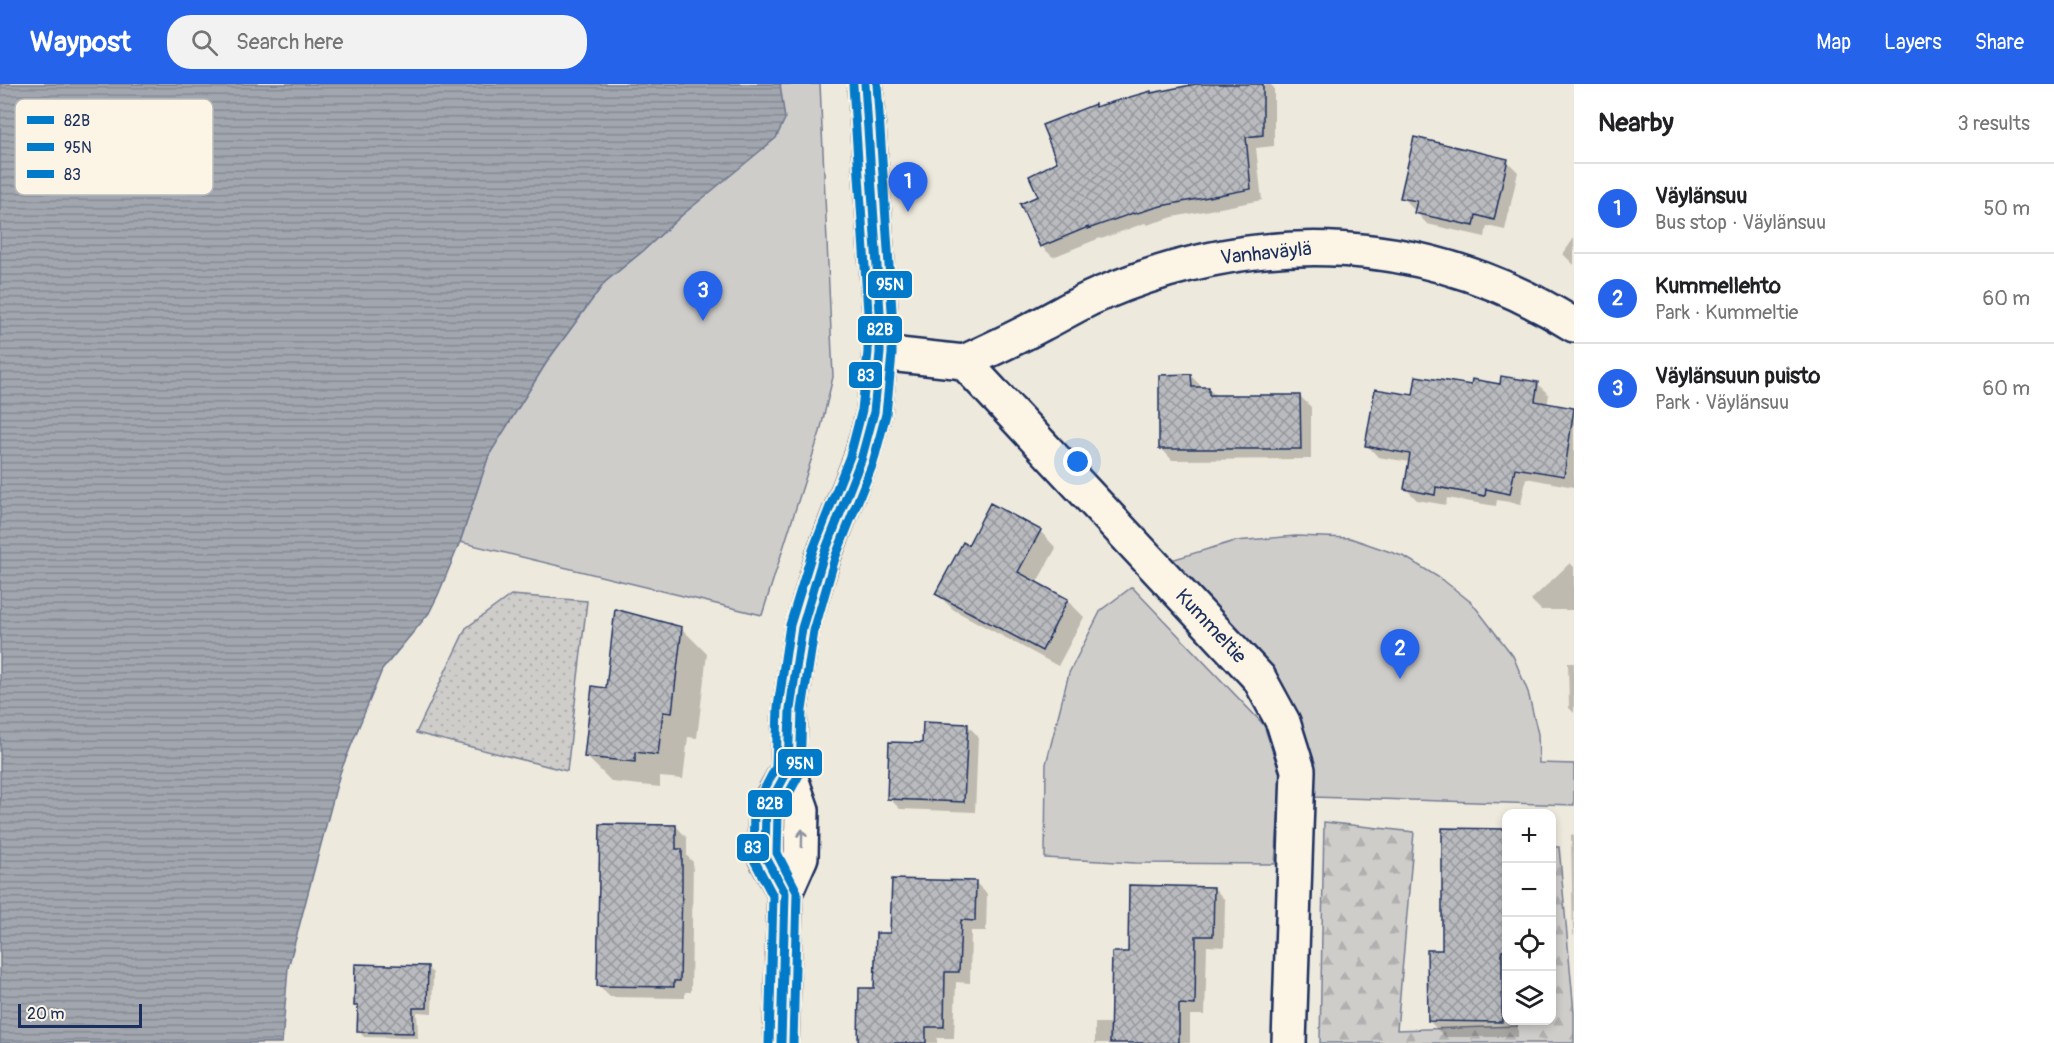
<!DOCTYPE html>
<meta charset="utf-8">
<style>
body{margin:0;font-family:Pangolin,sans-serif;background:#f2f2f2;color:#202124}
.controls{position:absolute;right:18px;bottom:18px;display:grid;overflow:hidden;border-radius:12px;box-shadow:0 3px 9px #0003}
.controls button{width:54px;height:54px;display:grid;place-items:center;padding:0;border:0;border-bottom:2px solid #e0e0e0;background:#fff;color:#202124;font:30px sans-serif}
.scale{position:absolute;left:18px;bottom:15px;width:124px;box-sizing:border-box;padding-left:6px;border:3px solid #1b2f5e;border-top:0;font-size:16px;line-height:21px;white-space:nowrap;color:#1b2f5e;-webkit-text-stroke:4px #fcf5e5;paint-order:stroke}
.you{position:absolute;left:1078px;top:378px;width:21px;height:21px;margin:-15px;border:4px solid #fff;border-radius:50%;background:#1a73e8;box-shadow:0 0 0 9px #1a73e833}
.badge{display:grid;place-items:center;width:39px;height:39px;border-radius:50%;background:#2563eb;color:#fff;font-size:20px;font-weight:700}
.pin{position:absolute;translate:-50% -50px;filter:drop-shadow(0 2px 3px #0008)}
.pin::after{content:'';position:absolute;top:32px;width:21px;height:18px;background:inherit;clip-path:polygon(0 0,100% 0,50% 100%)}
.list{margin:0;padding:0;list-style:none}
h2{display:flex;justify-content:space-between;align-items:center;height:78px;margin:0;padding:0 24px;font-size:26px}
h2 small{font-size:20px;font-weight:400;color:#757577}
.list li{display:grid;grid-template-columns:39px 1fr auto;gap:18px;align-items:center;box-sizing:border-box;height:90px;padding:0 24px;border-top:2px solid #e0e0e0}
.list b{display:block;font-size:22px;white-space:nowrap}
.list p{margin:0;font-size:20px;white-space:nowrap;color:#757577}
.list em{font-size:20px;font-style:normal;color:#757577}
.icon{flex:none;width:33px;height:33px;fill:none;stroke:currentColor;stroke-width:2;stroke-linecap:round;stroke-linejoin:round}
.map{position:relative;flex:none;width:1574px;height:959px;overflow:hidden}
header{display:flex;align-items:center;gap:36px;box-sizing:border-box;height:84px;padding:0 30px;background:#2563eb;color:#fff}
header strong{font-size:28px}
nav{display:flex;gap:33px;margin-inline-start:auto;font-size:21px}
.search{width:420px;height:54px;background:#f2f2f2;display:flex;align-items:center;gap:15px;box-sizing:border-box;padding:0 21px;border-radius:24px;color:#757577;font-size:22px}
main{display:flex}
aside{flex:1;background:#fff}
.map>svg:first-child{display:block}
.grass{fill:url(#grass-dots);stroke:#757e94;stroke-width:1.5}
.forest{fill:url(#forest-firs);stroke:#757e94;stroke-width:1.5}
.green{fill:#cfcdca;stroke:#757e94;stroke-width:1.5}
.water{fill:url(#water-rules);stroke:#6c778f;stroke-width:1.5}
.shadow{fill:#0003}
.building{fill:url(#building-cross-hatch);stroke:#1b2f5e;stroke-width:1.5}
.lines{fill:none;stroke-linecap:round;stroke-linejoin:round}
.minor-casing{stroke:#1b2f5e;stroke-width:38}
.tertiary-casing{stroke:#1b2f5e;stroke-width:38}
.minor{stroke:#fcf5e5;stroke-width:33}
.tertiary{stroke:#fcf5e5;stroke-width:33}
.bus-1-casing{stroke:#fcf5e5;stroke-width:14}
.bus-2-casing{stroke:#fcf5e5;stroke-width:14}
.bus-3-casing{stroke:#fcf5e5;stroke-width:14}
.bus-1{stroke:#007ac9;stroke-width:9}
.bus-2{stroke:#007ac9;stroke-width:9}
.bus-3{stroke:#007ac9;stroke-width:9}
.oneway{stroke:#8c92a2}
.labels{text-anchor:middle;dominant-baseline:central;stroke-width:6;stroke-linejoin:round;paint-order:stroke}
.street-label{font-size:20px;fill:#1b2f5e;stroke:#fcf5e5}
.key{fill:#fcf5e5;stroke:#b8babc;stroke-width:1.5}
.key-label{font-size:16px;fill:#1b2f5e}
.line-badge{stroke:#fcf5e5;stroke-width:2}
.badge-label{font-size:16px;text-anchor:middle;font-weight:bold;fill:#fff}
</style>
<header>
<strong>Waypost</strong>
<div class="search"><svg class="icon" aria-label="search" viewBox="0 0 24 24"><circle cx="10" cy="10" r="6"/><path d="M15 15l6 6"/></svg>Search here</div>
<nav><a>Map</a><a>Layers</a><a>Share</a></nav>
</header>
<main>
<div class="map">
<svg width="1574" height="959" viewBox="0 0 1574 959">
<defs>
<pattern id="grass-dots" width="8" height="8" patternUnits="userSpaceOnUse" patternTransform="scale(1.5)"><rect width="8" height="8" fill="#cfcdca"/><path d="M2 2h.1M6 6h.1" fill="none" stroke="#b1b0b0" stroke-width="1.8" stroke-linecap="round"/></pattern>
<pattern id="forest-firs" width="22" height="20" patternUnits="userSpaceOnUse" patternTransform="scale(1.5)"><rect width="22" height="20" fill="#cfcdca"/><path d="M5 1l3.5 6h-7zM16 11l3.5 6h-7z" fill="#b1b0b0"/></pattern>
<pattern id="water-rules" width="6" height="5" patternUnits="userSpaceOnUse" patternTransform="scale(1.5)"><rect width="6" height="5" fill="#a2a7af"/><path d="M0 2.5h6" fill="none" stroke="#838892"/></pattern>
<pattern id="building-cross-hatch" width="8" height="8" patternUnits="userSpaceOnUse" patternTransform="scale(1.5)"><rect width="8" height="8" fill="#babbbe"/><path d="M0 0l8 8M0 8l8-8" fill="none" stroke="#96989e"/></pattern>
</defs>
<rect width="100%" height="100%" fill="#eee9dd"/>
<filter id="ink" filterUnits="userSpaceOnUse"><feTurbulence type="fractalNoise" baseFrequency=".0167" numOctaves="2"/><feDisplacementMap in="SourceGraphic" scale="12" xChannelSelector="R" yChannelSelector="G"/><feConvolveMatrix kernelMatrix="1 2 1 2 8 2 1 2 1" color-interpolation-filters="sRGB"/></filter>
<g filter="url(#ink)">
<!-- grass -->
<path class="grass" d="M 511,511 L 587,517 L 567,687 L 416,649 L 466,544 Z"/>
<!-- forest -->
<path class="forest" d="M 1324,738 L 1414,748 L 1397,946 L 1517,942 L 1518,937 L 1552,936 L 1552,763 L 1559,763 L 1574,928 L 1574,959 L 1320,959 Z"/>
<!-- green -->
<g class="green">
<path d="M 780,0 L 820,0 L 833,293 L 820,348 L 762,531 L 460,458 L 489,371 L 548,276 L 605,198 L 643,167 L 681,132 Z"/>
<path d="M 1296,452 L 1350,454 L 1405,473 L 1443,496 L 1472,519 L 1513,572 L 1528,608 L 1538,650 L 1539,679 L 1574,680 L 1574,721 L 1312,713 L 1307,657 L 1292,619 L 1270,583 L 1251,559 L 1171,476 L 1235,457 Z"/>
<path d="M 1132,503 L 1264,641 L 1281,694 L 1275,780 L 1135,779 L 1045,774 L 1046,680 L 1069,589 L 1101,526 Z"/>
</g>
<!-- water -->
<path class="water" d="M 0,0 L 780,0 L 785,35 L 776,54 L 681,132 L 643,167 L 605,198 L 548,276 L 489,371 L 460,458 L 438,511 L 429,529 L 382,586 L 340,689 L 288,884 L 282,959 L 0,959 Z"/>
<!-- shadow -->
<g class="shadow">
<path d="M 1203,0 L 1270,0 L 1274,4 L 1274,62 L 1256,64 L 1262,116 L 1173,133 L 1147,141 L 1145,139 L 1101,155 L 1100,154 L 1053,173 L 1041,162 L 1040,113 L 1094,22 L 1096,24 Z"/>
<path d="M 1507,77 L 1518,88 L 1505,146 L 1487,142 L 1485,153 L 1427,140 L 1416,128 L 1416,125 L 1413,125 L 1402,113 Z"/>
<path d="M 1574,154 L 1574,181 L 1563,170 Z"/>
<path d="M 1191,292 L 1202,303 L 1208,304 L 1216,312 L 1300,312 L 1311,323 L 1311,375 L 1172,376 L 1161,364 Z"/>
<path d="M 1538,300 L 1549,311 L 1547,321 L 1574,325 L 1574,403 L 1526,394 L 1521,420 L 1497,416 L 1496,422 L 1447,414 L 1446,421 L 1417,416 L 1406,405 L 1410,378 L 1378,373 L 1367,361 L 1414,313 L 1472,303 Z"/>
<path d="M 1040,447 L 1056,464 L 1036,500 L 1068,517 L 1084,533 L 1058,582 L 954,526 L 937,510 L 969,463 Z"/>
<path d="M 1570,479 L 1574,483 L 1574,526 L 1541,526 L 1531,516 Z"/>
<path d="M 681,544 L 707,570 L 697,654 L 688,653 L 683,695 L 660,693 L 660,703 L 612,698 L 586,672 L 608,605 Z"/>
<path d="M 1568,579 L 1574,579 L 1574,629 L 1569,624 Z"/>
<path d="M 967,641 L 978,652 L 975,728 L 900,725 L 889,714 L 923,660 Z"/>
<path d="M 676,742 L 687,754 L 687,772 L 693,778 L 691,908 L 685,908 L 685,914 L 610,913 L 598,901 Z"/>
<path d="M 1444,746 L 1506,746 L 1506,936 L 1518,936 L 1518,953 L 1445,953 L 1429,937 L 1444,868 Z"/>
<path d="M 1571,751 L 1574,751 L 1574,852 L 1573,851 Z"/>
<path d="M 975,798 L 987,810 L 986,847 L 971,847 L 970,899 L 956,898 L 954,954 L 937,954 L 937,959 L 860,959 L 892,851 Z"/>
<path d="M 1214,804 L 1225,816 L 1224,863 L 1207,862 L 1205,931 L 1190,931 L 1190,959 L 1095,959 L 1095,939 L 1111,939 L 1129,870 Z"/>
<path d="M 427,883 L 433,889 L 432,929 L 417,928 L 418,954 L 364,953 L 359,947 L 360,925 L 356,921 Z"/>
</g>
<!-- building -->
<g class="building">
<path d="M 1196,0 L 1263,0 L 1263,51 L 1246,53 L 1251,105 L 1161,122 L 1134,130 L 1133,129 L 1088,145 L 1088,143 L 1040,163 L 1020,120 L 1038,112 L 1029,92 L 1057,78 L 1042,41 L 1095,20 L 1095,23 L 1151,7 L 1151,9 Z"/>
<path d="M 1414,53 L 1508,75 L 1494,136 L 1476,131 L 1474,142 L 1414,129 L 1417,117 L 1400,114 Z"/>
<path d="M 1191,290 L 1192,303 L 1209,303 L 1209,311 L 1300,311 L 1301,365 L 1159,365 L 1159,291 Z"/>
<path d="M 1416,292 L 1471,301 L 1472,295 L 1500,300 L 1501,292 L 1538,298 L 1535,317 L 1574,324 L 1564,392 L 1515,384 L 1510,410 L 1486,405 L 1485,412 L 1436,403 L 1435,411 L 1404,405 L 1410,370 L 1365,362 L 1375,305 L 1413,311 Z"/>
<path d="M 990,419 L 1041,446 L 1018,488 L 1068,515 L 1042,567 L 935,510 L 963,458 L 968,461 Z"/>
<path d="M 615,525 L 682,543 L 672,629 L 663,628 L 658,671 L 635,668 L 635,678 L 584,673 L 592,602 L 606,604 Z"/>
<path d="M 923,638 L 968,640 L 964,718 L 887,715 L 889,658 L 922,659 Z"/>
<path d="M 600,740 L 676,741 L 676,765 L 682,765 L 682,802 L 680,897 L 674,897 L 674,903 L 597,902 Z"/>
<path d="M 1442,744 L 1506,745 L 1506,867 L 1502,867 L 1502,938 L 1428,937 L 1427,866 L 1442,866 Z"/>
<path d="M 892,795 L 976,797 L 975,837 L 961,836 L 959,888 L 945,888 L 944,943 L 926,943 L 926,959 L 858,959 L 859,904 L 874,904 L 876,849 L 890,849 Z"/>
<path d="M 1129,801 L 1214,803 L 1213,852 L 1196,852 L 1195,921 L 1179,920 L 1179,959 L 1110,959 L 1112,868 L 1128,868 Z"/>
<path d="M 355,880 L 428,882 L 427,924 L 413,924 L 413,949 L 357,948 L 358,922 L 354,922 Z"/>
</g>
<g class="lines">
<defs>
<g id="minor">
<path d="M 880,269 L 964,278 L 1259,594 L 1283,638 L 1298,686 L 1289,959"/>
<path d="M 964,278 C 990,266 1016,254 1042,240 C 1062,230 1082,217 1103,209 C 1262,143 1426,148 1574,241"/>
</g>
<g id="tertiary">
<path d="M 785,809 L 765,772 L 766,726 L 788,686"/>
<path d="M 781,959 L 785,809 L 801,773 L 802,726 L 788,686 L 790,625 L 802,544 L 824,470 L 861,376 L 874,328 L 880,269 L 880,228 L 865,0"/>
</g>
</defs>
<!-- minor casing -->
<use href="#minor" class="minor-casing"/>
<!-- tertiary casing -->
<use href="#tertiary" class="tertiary-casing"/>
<!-- minor -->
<use href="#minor" class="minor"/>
<!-- tertiary -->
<use href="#tertiary" class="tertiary"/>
<defs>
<path id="bus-1" d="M 781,959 L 785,809 L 765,772 L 766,726 L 788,686 L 790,625 L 802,544 L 824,470 L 861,376 L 874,328 L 880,269 L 880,228 L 865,0"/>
<path id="bus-2" d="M 793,959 L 797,808 L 777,769 L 778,729 L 800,689 L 802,626 L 814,547 L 835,474 L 873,379 L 886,330 L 892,270 L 892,227 L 877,0"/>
<path id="bus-3" d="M 769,959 L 773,812 L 753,774 L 754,725 L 776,683 L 778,623 L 790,541 L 813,466 L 850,372 L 862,326 L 868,268 L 868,228 L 853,1"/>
</defs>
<!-- bus-1 casing -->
<use href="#bus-1" class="bus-1-casing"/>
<!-- bus-2 casing -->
<use href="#bus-2" class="bus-2-casing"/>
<!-- bus-3 casing -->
<use href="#bus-3" class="bus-3-casing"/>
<!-- bus-1 -->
<use href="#bus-1" class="bus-1"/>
<!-- bus-2 -->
<use href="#bus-2" class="bus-2"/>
<!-- bus-3 -->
<use href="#bus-3" class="bus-3"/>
</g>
<!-- one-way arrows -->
<defs><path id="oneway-shaft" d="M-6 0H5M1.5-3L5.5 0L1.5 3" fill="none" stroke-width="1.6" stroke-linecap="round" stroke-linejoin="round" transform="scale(1.5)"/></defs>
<use class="oneway" href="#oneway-shaft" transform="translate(802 754) rotate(-89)"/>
</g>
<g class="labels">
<!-- street labels -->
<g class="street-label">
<text transform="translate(1266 169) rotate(-6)">Vanhaväylä</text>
<text transform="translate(1211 542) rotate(47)">Kummeltie</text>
</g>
</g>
<!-- legend -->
<rect x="15" y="15" width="198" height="96" rx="9" class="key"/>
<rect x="27" y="32" width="27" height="8" fill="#007ac9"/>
<rect x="27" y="59" width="27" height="8" fill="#007ac9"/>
<rect x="27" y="86" width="27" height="8" fill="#007ac9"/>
<g class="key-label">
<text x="64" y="42">82B</text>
<text x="64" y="69">95N</text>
<text x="64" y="96">83</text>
</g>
<g class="line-badge">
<rect x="867" y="186" width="46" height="29" rx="6" fill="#007ac9"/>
<rect x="857" y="231" width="46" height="29" rx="6" fill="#007ac9"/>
<rect x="848" y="277" width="35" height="28" rx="6" fill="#007ac9"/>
<rect x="777" y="664" width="46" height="29" rx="6" fill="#007ac9"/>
<rect x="747" y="705" width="46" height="29" rx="6" fill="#007ac9"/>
<rect x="736" y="749" width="34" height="29" rx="6" fill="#007ac9"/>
</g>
<g class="badge-label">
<text x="890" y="206">95N</text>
<text x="880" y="251">82B</text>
<text x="866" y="297">83</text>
<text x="800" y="685">95N</text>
<text x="770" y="725">82B</text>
<text x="753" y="769">83</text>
</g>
</svg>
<div class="controls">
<button>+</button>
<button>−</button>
<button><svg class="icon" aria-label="locate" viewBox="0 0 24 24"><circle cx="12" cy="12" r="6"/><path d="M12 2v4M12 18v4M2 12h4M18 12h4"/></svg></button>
<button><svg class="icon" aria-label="layers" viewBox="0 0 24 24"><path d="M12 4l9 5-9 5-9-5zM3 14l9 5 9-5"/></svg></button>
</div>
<div class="scale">20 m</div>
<div class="you"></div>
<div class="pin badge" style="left:908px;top:128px">1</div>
<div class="pin badge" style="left:1400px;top:595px">2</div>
<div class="pin badge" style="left:703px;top:237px">3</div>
</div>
<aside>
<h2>Nearby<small>3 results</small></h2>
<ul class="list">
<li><span class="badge">1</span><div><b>Väylänsuu</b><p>Bus stop · Väylänsuu</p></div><em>50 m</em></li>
<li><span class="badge">2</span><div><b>Kummellehto</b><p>Park · Kummeltie</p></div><em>60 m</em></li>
<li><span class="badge">3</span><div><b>Väylänsuun puisto</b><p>Park · Väylänsuu</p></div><em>60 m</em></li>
</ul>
</aside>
</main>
